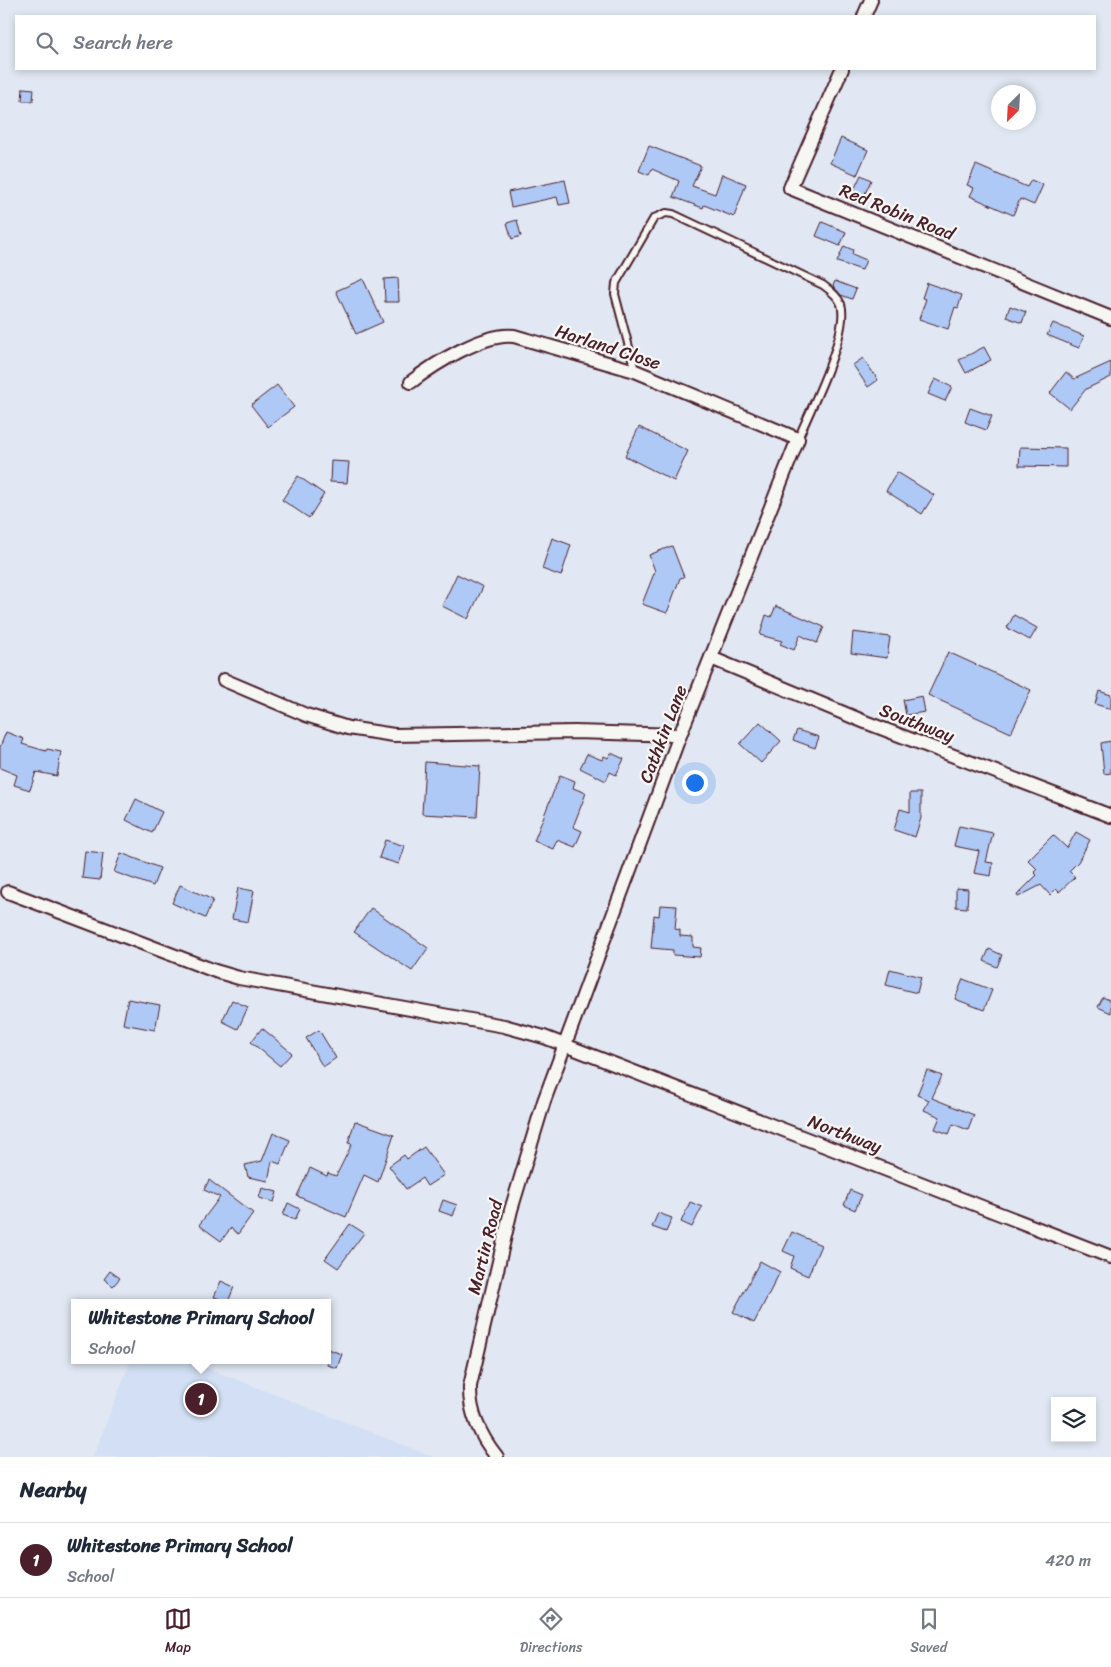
<!DOCTYPE html>
<style>
body{margin:0;font-family:Sriracha,sans-serif;background:#f2f2f3;color:#1f2937}
.controls{position:absolute;right:15px;bottom:15px;display:grid;overflow:hidden;border-radius:0px;box-shadow:0 2px 8px #0003}
.controls button{width:45px;height:45px;display:grid;place-items:center;padding:0;border:0;border-bottom:1px solid #e0e1e3;background:#fff;color:#1f2937;font:25px sans-serif}
.compass{position:absolute;left:991px;top:85px;width:45px;height:45px;border-radius:50%;background:#fff;box-shadow:0 2px 8px #0003;rotate:204deg}
.you{position:absolute;left:694px;top:782px;width:18px;height:18px;margin:-12px;border:4px solid #fff;border-radius:50%;background:#1a73e8;box-shadow:0 0 0 8px #1a73e833}
.badge{display:grid;place-items:center;width:32px;height:32px;border-radius:50%;background:#4a1f2b;color:#fff;font-size:16px;font-weight:700}
.pin{position:absolute;translate:-50% -50%;border:2px solid #fff;box-shadow:0 1px 5px #0006}
.popup{position:absolute;left:71px;top:1299px;width:260px;height:65px;box-sizing:border-box;display:grid;place-content:center;border-radius:0px;background:#fff;filter:drop-shadow(0 1px 4px #0005);font-size:16px;white-space:nowrap;color:#747a83}
.popup b{font-size:19px;color:#1f2937}
.popup::after{content:'';position:absolute;left:50%;top:100%;margin-left:-10px;border:10px solid transparent;border-top-color:#fff}
.list{margin:0;padding:0;list-style:none}
h2{display:flex;justify-content:space-between;align-items:center;height:65px;margin:0;padding:0 20px;font-size:21px}
h2 small{font-size:16px;font-weight:400;color:#747a83}
.list li{display:grid;grid-template-columns:32px 1fr auto;gap:15px;align-items:center;box-sizing:border-box;height:75px;padding:0 20px;border-top:1px solid #e0e1e3}
.list b{display:block;font-size:19px;white-space:nowrap}
.list p{margin:0;font-size:16px;white-space:nowrap;color:#747a83}
.list em{font-size:16px;font-style:normal;color:#747a83}
.icon{flex:none;width:28px;height:28px;fill:none;stroke:currentColor;stroke-width:2;stroke-linecap:round;stroke-linejoin:round}
.map{position:relative;flex:none;width:1111px;height:1457px;overflow:hidden}
.search{position:absolute;background:#fff;box-shadow:0 2px 8px #0003;left:15px;right:15px;top:15px;height:55px;display:flex;align-items:center;gap:12px;box-sizing:border-box;padding:0 18px;border-radius:0px;color:#747a83;font-size:19px}
.sheet{height:140px;background:#fff}
nav{display:flex;justify-content:space-around;align-items:center;box-sizing:border-box;height:70px;border-top:1px solid #e0e1e3;background:#fff;font-size:14px;color:#747a83}
nav a{display:grid;justify-items:center;gap:2px}
nav .on{color:#4a1f2b}
.map>svg:first-child{display:block}
.built{fill:#d2dff4}
.building{fill:#afc9f6;stroke:#4a1f2b}
.lines{fill:none;stroke-linecap:round;stroke-linejoin:round}
.service-casing{stroke:#4a1f2b;stroke-width:10}
.minor-casing{stroke:#4a1f2b;stroke-width:16}
.service{stroke:#f6f6f2;stroke-width:6}
.minor{stroke:#f6f6f2;stroke-width:12}
.labels{text-anchor:middle;dominant-baseline:central;stroke-width:4.5;stroke-linejoin:round;paint-order:stroke}
.street-label{font-size:18px;fill:#4a1f2b;stroke:#f6f6f2}
</style>
<div class="map">
<svg width="1111" height="1457" viewBox="0 0 1111 1457">
<rect width="100%" height="100%" fill="#e1e8f3"/>
<filter id="ink" filterUnits="userSpaceOnUse"><feTurbulence type="fractalNoise" baseFrequency=".02" numOctaves="2"/><feDisplacementMap in="SourceGraphic" scale="10" xChannelSelector="R" yChannelSelector="G"/><feConvolveMatrix kernelMatrix="1 2 1 2 8 2 1 2 1" color-interpolation-filters="sRGB"/></filter>
<g filter="url(#ink)">
<!-- built -->
<path class="built" d="M 131,1360 L 187,1360 L 434,1457 L 93,1457 Z"/>
<!-- building -->
<g class="building">
<path d="M 23,88 L 34,89 L 33,101 L 22,101 Z"/>
<path d="M 841,138 L 868,150 L 857,175 L 830,163 Z"/>
<path d="M 649,146 L 701,166 L 692,186 L 715,194 L 722,174 L 746,184 L 734,217 L 704,205 L 703,208 L 673,197 L 679,181 L 652,169 L 649,175 L 639,171 Z"/>
<path d="M 976,165 L 1027,187 L 1031,180 L 1043,185 L 1034,205 L 1020,199 L 1013,215 L 970,196 L 974,188 L 967,185 Z"/>
<path d="M 861,175 L 871,180 L 861,203 L 850,198 Z"/>
<path d="M 565,180 L 570,203 L 559,205 L 557,197 L 511,207 L 508,192 Z"/>
<path d="M 517,220 L 521,236 L 512,239 L 507,223 Z"/>
<path d="M 822,222 L 846,232 L 840,246 L 816,236 Z"/>
<path d="M 844,246 L 853,250 L 852,254 L 866,260 L 862,270 L 837,262 Z"/>
<path d="M 398,278 L 399,302 L 385,302 L 384,279 Z"/>
<path d="M 363,279 L 383,322 L 356,334 L 336,291 Z"/>
<path d="M 835,281 L 856,289 L 852,299 L 841,295 L 833,286 Z"/>
<path d="M 927,283 L 962,295 L 958,308 L 955,307 L 948,329 L 919,319 L 926,299 L 922,298 Z"/>
<path d="M 1010,306 L 1026,312 L 1022,323 L 1006,317 Z"/>
<path d="M 1053,323 L 1084,336 L 1079,348 L 1047,335 Z"/>
<path d="M 984,347 L 991,360 L 966,373 L 959,360 Z"/>
<path d="M 863,358 L 878,380 L 868,387 L 853,365 Z"/>
<path d="M 1111,362 L 1111,377 L 1086,389 L 1070,409 L 1050,393 L 1066,372 L 1074,379 Z"/>
<path d="M 935,379 L 952,387 L 945,401 L 928,394 Z"/>
<path d="M 277,385 L 294,407 L 268,427 L 251,405 Z"/>
<path d="M 970,408 L 992,416 L 986,430 L 965,422 Z"/>
<path d="M 639,427 L 688,451 L 674,481 L 625,456 Z"/>
<path d="M 1020,447 L 1066,448 L 1066,467 L 1019,466 Z"/>
<path d="M 331,461 L 349,462 L 347,483 L 330,482 Z"/>
<path d="M 897,472 L 934,495 L 922,514 L 886,491 Z"/>
<path d="M 298,476 L 324,494 L 309,518 L 282,500 Z"/>
<path d="M 552,538 L 571,545 L 561,576 L 542,569 Z"/>
<path d="M 672,546 L 684,577 L 680,578 L 667,613 L 642,604 L 655,571 L 649,555 Z"/>
<path d="M 457,574 L 483,587 L 468,619 L 442,606 Z"/>
<path d="M 776,606 L 824,627 L 817,643 L 800,635 L 794,650 L 780,644 L 782,641 L 760,635 L 766,615 L 771,617 Z"/>
<path d="M 1014,615 L 1037,628 L 1030,640 L 1007,628 Z"/>
<path d="M 853,632 L 890,637 L 887,658 L 851,653 Z"/>
<path d="M 948,652 L 1031,690 L 1011,733 L 928,695 Z"/>
<path d="M 1099,691 L 1111,695 L 1111,709 L 1095,704 Z"/>
<path d="M 922,696 L 925,712 L 906,715 L 903,700 Z"/>
<path d="M 760,722 L 781,741 L 761,763 L 740,744 Z"/>
<path d="M 797,730 L 819,737 L 815,748 L 793,740 Z"/>
<path d="M 6,732 L 24,739 L 22,744 L 46,751 L 47,749 L 61,752 L 57,776 L 36,772 L 30,790 L 14,785 L 17,775 L 0,768 L 0,747 Z"/>
<path d="M 1111,741 L 1111,773 L 1104,774 L 1101,743 Z"/>
<path d="M 611,753 L 624,759 L 616,775 L 610,772 L 606,781 L 580,768 L 587,754 L 602,760 L 604,756 L 608,758 Z"/>
<path d="M 425,762 L 480,766 L 477,817 L 422,814 Z"/>
<path d="M 560,775 L 575,781 L 573,788 L 586,793 L 573,827 L 582,831 L 575,847 L 557,840 L 553,849 L 534,841 Z"/>
<path d="M 910,793 L 921,793 L 921,818 L 915,837 L 894,830 L 900,809 L 910,812 Z"/>
<path d="M 136,799 L 162,812 L 152,833 L 126,820 Z"/>
<path d="M 959,826 L 993,833 L 986,862 L 993,863 L 991,876 L 974,873 L 979,851 L 954,846 Z"/>
<path d="M 1076,832 L 1090,840 L 1078,862 L 1069,871 L 1075,877 L 1059,892 L 1056,889 L 1050,895 L 1041,885 L 1018,897 L 1017,895 L 1037,875 L 1034,872 L 1037,869 L 1028,860 L 1053,835 L 1067,848 Z"/>
<path d="M 385,840 L 405,846 L 399,864 L 379,858 Z"/>
<path d="M 85,851 L 103,853 L 100,880 L 82,878 Z"/>
<path d="M 121,853 L 160,868 L 153,886 L 114,872 Z"/>
<path d="M 180,885 L 213,900 L 205,918 L 172,903 Z"/>
<path d="M 238,888 L 254,891 L 248,922 L 232,919 Z"/>
<path d="M 956,888 L 968,889 L 967,908 L 956,907 Z"/>
<path d="M 660,905 L 677,906 L 675,929 L 680,930 L 680,936 L 693,937 L 693,947 L 701,948 L 700,957 L 673,955 L 673,950 L 651,948 L 654,915 L 659,916 Z"/>
<path d="M 371,908 L 428,948 L 412,971 L 354,932 Z"/>
<path d="M 989,949 L 1002,955 L 997,967 L 984,961 Z"/>
<path d="M 890,969 L 921,977 L 917,993 L 886,985 Z"/>
<path d="M 963,979 L 992,990 L 984,1010 L 955,999 Z"/>
<path d="M 1103,997 L 1111,1001 L 1111,1013 L 1098,1007 Z"/>
<path d="M 128,999 L 160,1005 L 155,1030 L 123,1024 Z"/>
<path d="M 232,1000 L 248,1007 L 238,1029 L 222,1021 Z"/>
<path d="M 262,1028 L 292,1053 L 280,1066 L 251,1042 Z"/>
<path d="M 319,1030 L 336,1058 L 323,1067 L 306,1038 Z"/>
<path d="M 927,1070 L 942,1076 L 932,1098 L 974,1115 L 968,1130 L 953,1124 L 949,1134 L 935,1129 L 940,1117 L 924,1110 L 929,1100 L 917,1095 Z"/>
<path d="M 355,1121 L 394,1135 L 378,1182 L 364,1175 L 346,1217 L 297,1196 L 310,1168 L 327,1176 L 328,1173 L 336,1176 L 352,1144 L 348,1143 Z"/>
<path d="M 273,1133 L 290,1140 L 280,1164 L 272,1161 L 268,1181 L 248,1177 L 245,1165 L 262,1161 Z"/>
<path d="M 424,1147 L 444,1175 L 427,1186 L 422,1178 L 406,1189 L 389,1166 L 404,1155 L 407,1159 Z"/>
<path d="M 209,1180 L 253,1213 L 238,1234 L 231,1228 L 221,1241 L 199,1225 L 220,1197 L 204,1190 Z"/>
<path d="M 262,1188 L 277,1192 L 274,1202 L 259,1198 Z"/>
<path d="M 850,1190 L 862,1195 L 855,1210 L 844,1205 Z"/>
<path d="M 443,1200 L 457,1205 L 453,1216 L 439,1211 Z"/>
<path d="M 690,1202 L 702,1207 L 692,1227 L 681,1222 Z"/>
<path d="M 288,1203 L 300,1209 L 295,1220 L 283,1215 Z"/>
<path d="M 658,1213 L 672,1218 L 666,1232 L 652,1227 Z"/>
<path d="M 350,1224 L 364,1233 L 338,1268 L 325,1259 Z"/>
<path d="M 792,1232 L 821,1245 L 808,1276 L 790,1268 L 794,1256 L 783,1251 Z"/>
<path d="M 760,1261 L 780,1272 L 754,1323 L 733,1312 Z"/>
<path d="M 110,1271 L 120,1278 L 113,1286 L 104,1279 Z"/>
<path d="M 221,1281 L 234,1287 L 228,1302 L 214,1297 Z"/>
<path d="M 327,1349 L 342,1354 L 337,1368 L 327,1365 Z"/>
</g>
<g class="lines">
<defs>
<path id="service" d="M 635,370 L 615,294 L 616,283 L 654,218 L 666,213 L 673,214 L 823,285 C 830,290 838,296 841,304 C 850,332 810,410 798,439"/>
<g id="minor">
<path d="M 864,16 L 871,0"/>
<path d="M 842,69 L 790,188 L 1111,318"/>
<path d="M 411,382 C 434,364 485,332 514,336 L 635,371 L 798,439 L 680,735 L 544,1101 L 511,1210 L 470,1386 C 469,1412 481,1437 497,1457"/>
<path d="M 711,658 L 865,722 L 1111,816"/>
<path d="M 224,680 L 306,715 L 348,728 L 394,735 L 575,732 L 680,735"/>
<path d="M 8,892 L 215,971 L 239,978 L 504,1026 L 544,1037 L 1111,1257"/>
</g>
</defs>
<!-- service casing -->
<use href="#service" class="service-casing"/>
<!-- minor casing -->
<use href="#minor" class="minor-casing"/>
<!-- service -->
<use href="#service" class="service"/>
<!-- minor -->
<use href="#minor" class="minor"/>
</g>
</g>
<g class="labels">
<!-- street labels -->
<g class="street-label">
<text transform="translate(897 212) rotate(22)">Red Robin Road</text>
<text transform="translate(608 347) rotate(18)">Harland Close</text>
<text transform="translate(917 723) rotate(21)">Southway</text>
<text transform="translate(663 734) rotate(-69)">Cathkin Lane</text>
<text transform="translate(845 1134) rotate(21)">Northway</text>
<text transform="translate(485 1247) rotate(-76)">Martin Road</text>
</g>
</g>
</svg>
<div class="controls">
<button><svg class="icon" aria-label="layers" viewBox="0 0 24 24"><path d="M12 4l9 5-9 5-9-5zM3 14l9 5 9-5"/></svg></button>
</div>
<svg class="compass" viewBox="-18 -18 36 36"><path d="M0-13l5 13h-10z" fill="#e53935"/><path d="M0 13l5-13h-10z" fill="#747a83"/></svg>
<div class="you"></div>
<div class="pin badge" style="left:201px;top:1399px">1</div>
<div class="popup"><b>Whitestone Primary School</b>School</div>
<div class="search"><svg class="icon" aria-label="search" viewBox="0 0 24 24"><circle cx="10" cy="10" r="6"/><path d="M15 15l6 6"/></svg>Search here</div>
</div>
<section class="sheet">
<h2>Nearby<small></small></h2>
<ul class="list">
<li><span class="badge">1</span><div><b>Whitestone Primary School</b><p>School</p></div><em>420 m</em></li>
</ul>
</section>
<nav>
<a class="on"><svg class="icon" aria-label="map" viewBox="0 0 24 24"><path d="M3 6l6-2 6 2 6-2v14l-6 2-6-2-6 2zM9 4v14M15 6v14"/></svg>Map</a>
<a><svg class="icon" aria-label="directions" viewBox="0 0 24 24"><path d="M12 3l9 9-9 9-9-9zM9 14v-3h6M13 9l2 2-2 2"/></svg>Directions</a>
<a><svg class="icon" aria-label="saved" viewBox="0 0 24 24"><path d="M7 4h10v16l-5-4-5 4z"/></svg>Saved</a>
</nav>
